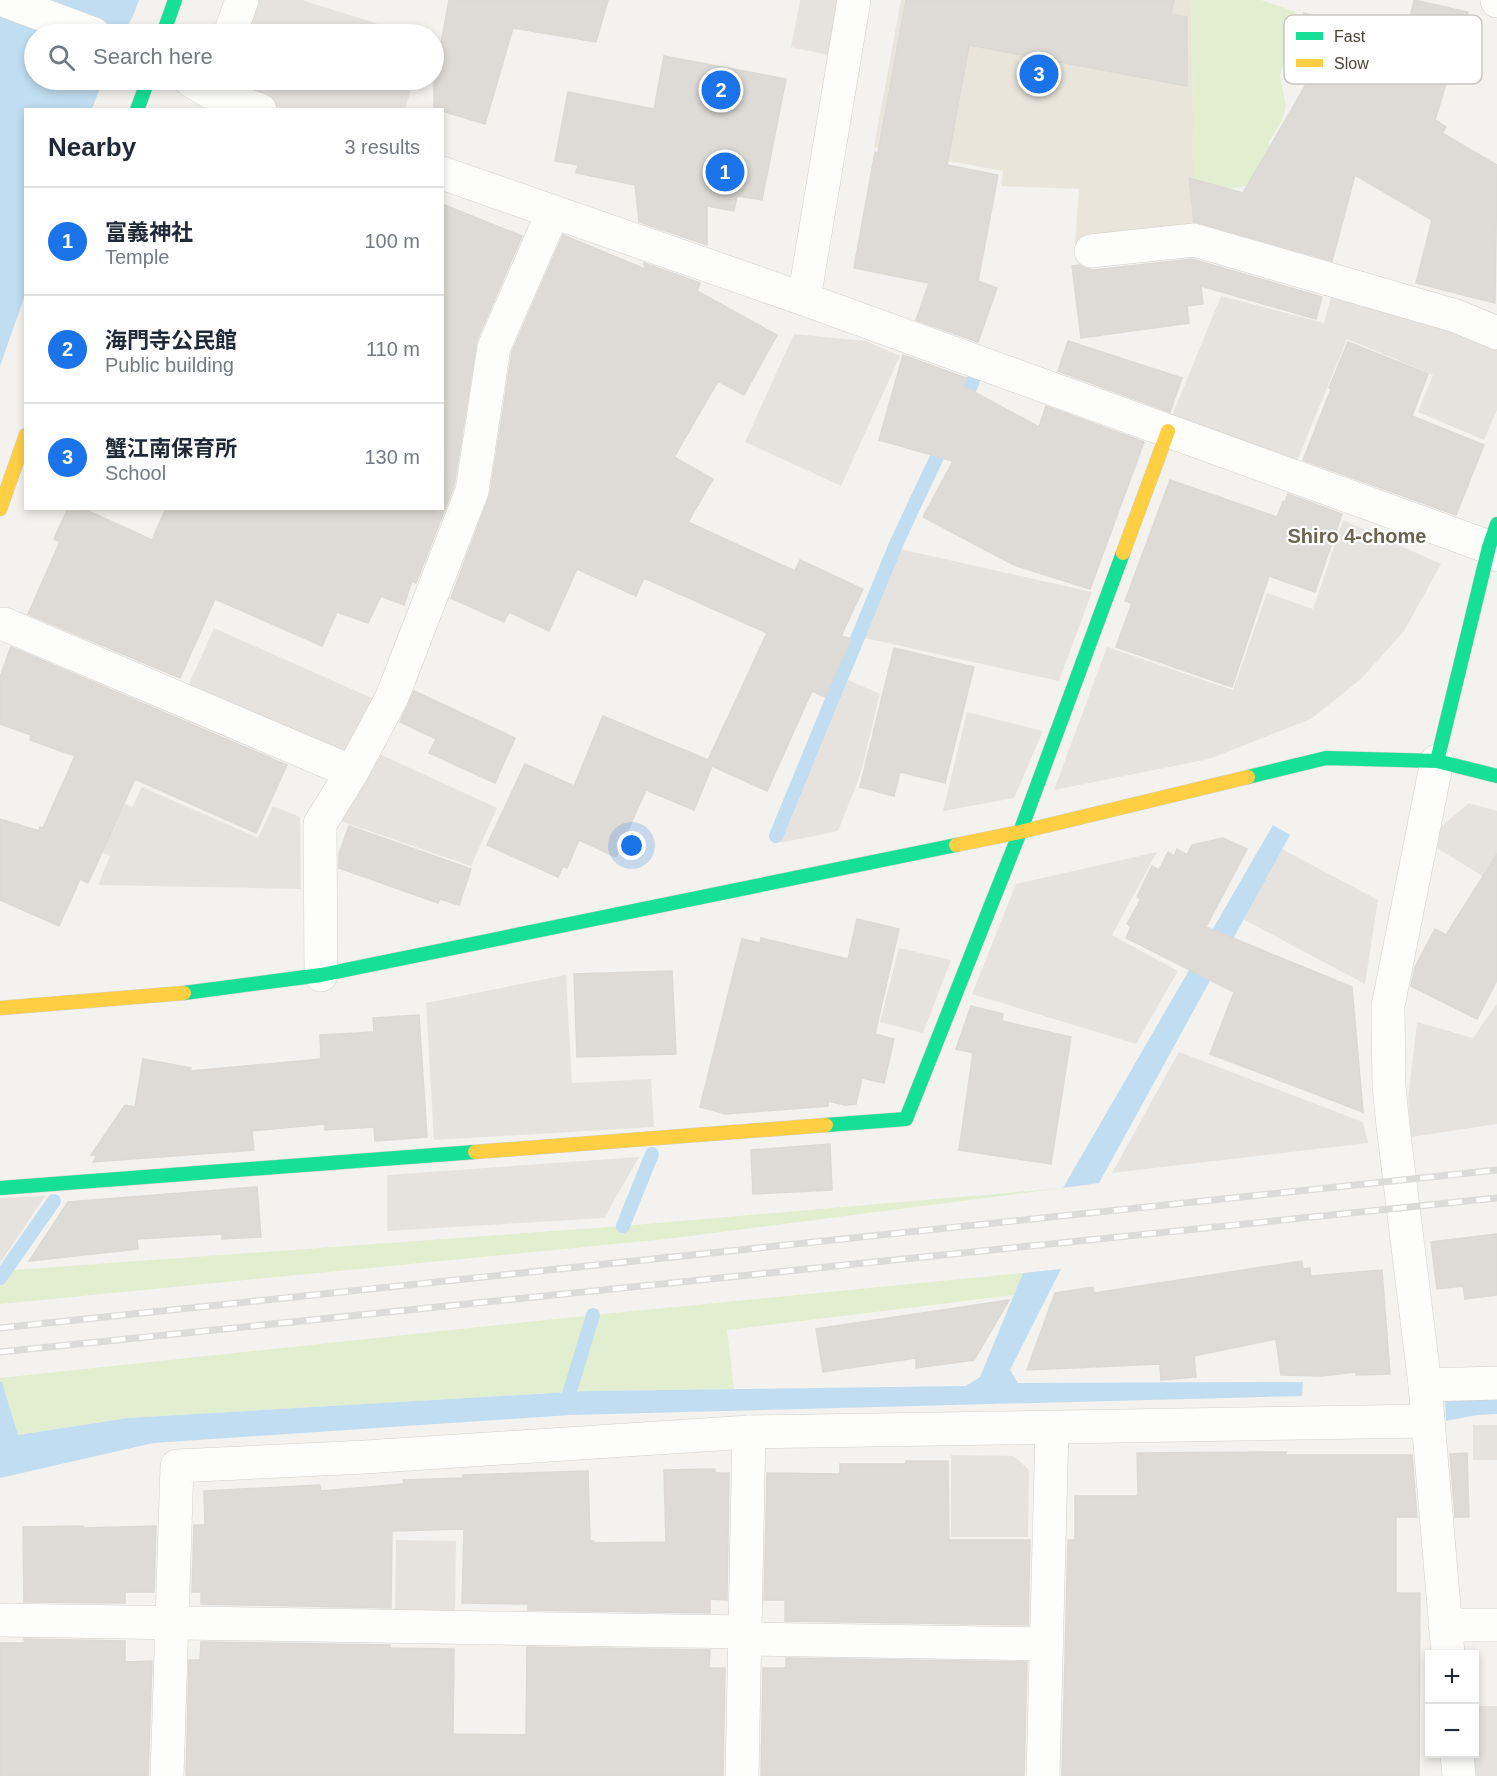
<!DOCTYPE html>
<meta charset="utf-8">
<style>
body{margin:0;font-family:Arial,"Noto Sans JP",sans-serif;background:#f6f6f7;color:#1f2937}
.controls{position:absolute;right:18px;bottom:18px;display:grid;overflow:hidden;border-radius:0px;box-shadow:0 3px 9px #0003}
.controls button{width:54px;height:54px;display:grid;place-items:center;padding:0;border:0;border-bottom:2px solid #e0e1e3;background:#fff;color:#1f2937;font:30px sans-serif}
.you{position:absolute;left:632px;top:846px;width:21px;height:21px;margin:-15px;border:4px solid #fff;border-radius:50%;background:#1a73e8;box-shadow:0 0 0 9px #1a73e833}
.badge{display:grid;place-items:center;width:39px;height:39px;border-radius:50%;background:#1a73e8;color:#fff;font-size:20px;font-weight:700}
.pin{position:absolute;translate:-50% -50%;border:3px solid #fff;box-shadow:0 2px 6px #0006}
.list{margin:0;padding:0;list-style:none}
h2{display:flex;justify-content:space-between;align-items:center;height:78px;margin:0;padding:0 24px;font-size:26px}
h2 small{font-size:20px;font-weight:400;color:#747a83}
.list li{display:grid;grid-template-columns:39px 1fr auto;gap:18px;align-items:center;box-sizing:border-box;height:108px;padding:0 24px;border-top:2px solid #e0e1e3}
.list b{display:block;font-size:22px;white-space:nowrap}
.list p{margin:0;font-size:20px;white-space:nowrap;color:#747a83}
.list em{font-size:20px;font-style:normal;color:#747a83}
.icon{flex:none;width:33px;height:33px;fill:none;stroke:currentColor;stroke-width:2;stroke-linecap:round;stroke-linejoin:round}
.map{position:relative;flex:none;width:1497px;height:1776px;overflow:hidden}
.search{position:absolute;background:#fff;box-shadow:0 3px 9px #0003;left:24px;top:24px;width:420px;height:66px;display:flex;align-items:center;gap:15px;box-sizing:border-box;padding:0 21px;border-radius:33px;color:#747a83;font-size:22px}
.panel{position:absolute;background:#fff;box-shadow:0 3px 9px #0003;left:24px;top:108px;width:420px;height:402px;border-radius:0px}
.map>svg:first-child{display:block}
.education{fill:#eae5da}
.green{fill:#e1eecf}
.parking{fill:#e6e3df}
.water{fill:#c0ddf1}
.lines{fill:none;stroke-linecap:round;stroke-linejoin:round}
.stream{stroke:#c0ddf1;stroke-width:14}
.building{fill:#dedbd6;stroke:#dcd9d4;stroke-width:1.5}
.street-casing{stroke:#d2d0cb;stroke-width:34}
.fast-casing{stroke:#d3cfc5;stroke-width:15}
.slow-casing{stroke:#d3cfc5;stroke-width:15}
.street{stroke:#fdfdfc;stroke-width:33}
.fast{stroke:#16e098;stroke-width:14}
.slow{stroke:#ffcf43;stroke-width:14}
.rail-casing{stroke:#dbdbda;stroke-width:7}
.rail{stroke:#fff;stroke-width:4.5;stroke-dasharray:14;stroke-linecap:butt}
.labels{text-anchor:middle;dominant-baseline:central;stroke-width:4.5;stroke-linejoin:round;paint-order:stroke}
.neighbourhood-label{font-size:20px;font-weight:bold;fill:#6e6250;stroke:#fff}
.key{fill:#fff;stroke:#c9c7c4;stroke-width:1.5}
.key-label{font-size:16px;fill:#4b4439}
</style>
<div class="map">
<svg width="1497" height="1776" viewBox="0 0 1497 1776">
<rect width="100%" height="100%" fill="#f4f2ee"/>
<!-- education -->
<path class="education" d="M 901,0 L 1191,0 L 1195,233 L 1075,245 L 1079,189 L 1001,186 L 1003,171 L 874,147 Z"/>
<!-- green -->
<g class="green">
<path d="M 1191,0 L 1261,0 L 1296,12 L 1299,16 L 1280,76 L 1286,107 L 1282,120 L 1269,142 L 1269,149 L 1251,184 C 1233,190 1211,191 1194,181 Z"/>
<path d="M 1063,1188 L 666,1239 L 0,1304 L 0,1271 L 623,1226 Z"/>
<path d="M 1023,1273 L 1014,1295 L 727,1330 L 734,1389 L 588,1391 L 128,1418 L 18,1435 L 2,1382 L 0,1382 L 0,1378 L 593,1315 Z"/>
</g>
<!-- parking -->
<g class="parking">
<path d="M 252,0 L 302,0 L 410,34 L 241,34 Z"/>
<path d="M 800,0 L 839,0 L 828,55 L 791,47 Z"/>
<path d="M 226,80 L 414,80 L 405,109 L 285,109 L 223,90 Z"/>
<path d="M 1333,289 L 1497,339 L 1497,410 L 1484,440 L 1418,412 L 1433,375 L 1347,339 L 1295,466 L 1172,416 L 1221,296 L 1324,323 Z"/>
<path d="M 794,334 L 866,341 L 900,356 L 841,486 L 745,442 Z"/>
<path d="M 1343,520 L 1441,564 L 1404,631 L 1361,679 L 1311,719 L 1209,759 L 1054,790 L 1107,647 L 1233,690 L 1267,593 L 1313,609 Z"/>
<path d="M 900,549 L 1092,592 L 1059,681 L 865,638 Z"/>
<path d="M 214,628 L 374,699 L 346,762 L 186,691 Z"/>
<path d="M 848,680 L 880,694 L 860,776 L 838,831 L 780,843 Z"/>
<path d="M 967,712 L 1043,731 L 1014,798 L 943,811 Z"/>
<path d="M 373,751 L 497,808 L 471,866 L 340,821 Z"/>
<path d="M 66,778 L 132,807 L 142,787 L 258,838 L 273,806 L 300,817 L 301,889 L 98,885 L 110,856 L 45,827 Z"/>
<path d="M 1469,803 L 1497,811 L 1497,885 L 1437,848 L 1441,827 Z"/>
<path d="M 1282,849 L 1378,900 L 1365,984 L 1243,919 Z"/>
<path d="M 1157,852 L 1112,935 L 1178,971 L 1136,1044 L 972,994 L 1016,884 Z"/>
<path d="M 899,948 L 951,960 L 923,1033 L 880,1022 Z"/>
<path d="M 566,975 L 572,1083 L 651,1079 L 654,1127 L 434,1140 L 426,1003 Z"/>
<path d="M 1497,1004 L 1497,1124 L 1411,1137 L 1408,1099 L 1417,1022 L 1473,1038 Z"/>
<path d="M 1179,1052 L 1363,1122 L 1368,1143 L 1112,1173 Z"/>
<path d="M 639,1157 L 604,1218 L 387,1231 L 387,1175 Z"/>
<path d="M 45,1196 L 0,1263 L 0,1198 Z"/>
<rect x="1473" y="1425" width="24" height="35"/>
<path d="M 951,1455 L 1014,1456 L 1029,1470 L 1028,1537 L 951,1537 Z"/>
<path d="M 396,1540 L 456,1541 L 455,1614 L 395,1613 Z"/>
<path d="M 1475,1706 L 1497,1706 L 1497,1776 L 1472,1776 L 1470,1754 L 1474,1754 Z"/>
</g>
<!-- water -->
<g class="water">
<path d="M 0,0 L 139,0 L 133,16 L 123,34 L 34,34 L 34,80 L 103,80 L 92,109 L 26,110 L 25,295 L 0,366 Z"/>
<path d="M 1273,825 L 1290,835 L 1099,1183 L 1063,1188 Z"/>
<path d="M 1061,1269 L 1010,1370 L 1018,1383 L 1303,1382 L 1302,1396 L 570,1415 L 153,1443 L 0,1478 L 0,1382 L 2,1382 L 18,1435 L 128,1418 L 588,1391 L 966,1386 L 980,1377 L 1023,1273 Z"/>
<path d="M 1445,1398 L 1497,1398 L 1497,1414 L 1477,1415 L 1446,1421 Z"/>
</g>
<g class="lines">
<!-- stream -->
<g class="stream">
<path d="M 963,404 L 973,381"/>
<path d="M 776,836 L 897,542 L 945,440"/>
<path d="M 623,1226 L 652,1154"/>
<path d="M 0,1278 L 54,1201"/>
<path d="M 566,1404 L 593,1315"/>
</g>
</g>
<!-- building -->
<g class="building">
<path d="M 449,0 L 608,0 L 596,42 L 513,28 L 485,124 L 442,111 L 442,110 L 434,108 L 434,42 L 441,44 Z"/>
<path d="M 906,0 L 1174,0 L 1171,14 L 1187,17 L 1187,86 L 969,45 L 947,165 L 998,175 L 978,281 L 997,288 L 978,342 L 916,320 L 929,283 L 854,268 L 875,152 L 878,153 Z"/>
<path d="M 1414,0 L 1468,12 L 1435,120 L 1446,127 L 1442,133 L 1497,165 L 1495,303 L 1416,283 L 1432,220 L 1355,175 L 1332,261 L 1194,222 L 1189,178 L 1243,193 L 1308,81 L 1285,74 L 1304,13 L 1337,23 L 1338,20 L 1405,41 Z"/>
<path d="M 664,56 L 786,79 L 762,200 L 737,196 L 734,211 L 707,206 L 707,245 L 639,222 L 635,185 L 576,173 L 578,165 L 555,161 L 568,92 L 654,109 Z"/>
<path d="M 442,204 L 522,236 L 477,340 L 454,486 L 416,583 L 412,581 L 404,605 L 381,596 L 368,623 L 337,612 L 322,646 L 215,599 L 180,678 L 28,614 L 60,542 L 54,539 L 68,508 L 82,508 L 152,540 L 166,508 L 442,508 Z"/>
<path d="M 563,235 L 645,269 L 644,263 L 700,283 L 697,291 L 777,335 L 744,395 L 718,381 L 674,457 L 713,479 L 688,522 L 795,571 L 800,560 L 863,589 L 841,636 L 851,639 L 825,697 L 812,691 L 767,791 L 712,766 L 694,810 L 646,790 L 616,857 L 579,840 L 567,868 L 563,866 L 558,877 L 487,845 L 525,764 L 574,786 L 603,716 L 708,760 L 767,633 L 644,578 L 636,596 L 577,569 L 549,631 L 509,612 L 504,622 L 451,598 L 490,494 L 512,352 Z"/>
<path d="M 1192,259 L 1322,297 L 1316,319 L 1201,286 L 1203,304 L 1187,306 L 1189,323 L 1081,338 L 1072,266 L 1080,265 L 1084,268 L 1093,270 Z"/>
<path d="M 1068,341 L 1182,378 L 1170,412 L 1058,371 Z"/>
<path d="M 1348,342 L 1428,374 L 1412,416 L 1484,445 L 1456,515 L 1303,460 L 1331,389 L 1329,388 Z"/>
<path d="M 903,355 L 966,378 L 963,386 L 1039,427 L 1046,406 L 1144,442 L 1090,589 L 1014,565 L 923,517 L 953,461 L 879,440 Z"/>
<path d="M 1170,480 L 1277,517 L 1283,501 L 1285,502 L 1288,494 L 1342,514 L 1315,592 L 1269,576 L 1232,687 L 1116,647 L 1132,603 L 1125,601 Z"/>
<path d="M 11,647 L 287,765 L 256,833 L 135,779 L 88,883 L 80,879 L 59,926 L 0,900 L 0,819 L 39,831 L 40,827 L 43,828 L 75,756 L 30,740 L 31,735 L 0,724 L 0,677 Z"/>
<path d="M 894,648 L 974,667 L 945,783 L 900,772 L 894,796 L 860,787 Z"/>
<path d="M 414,691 L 515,738 L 495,783 L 429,753 L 436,739 L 400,722 Z"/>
<path d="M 349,826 L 471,869 L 459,905 L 440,899 L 438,903 L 339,868 L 339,854 Z"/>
<path d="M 1223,838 L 1247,849 L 1206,927 L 1352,987 L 1363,1112 L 1210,1054 L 1234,992 L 1126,938 L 1131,926 L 1127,924 L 1141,899 L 1137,897 L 1152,866 L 1159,870 L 1168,852 L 1174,856 L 1177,849 L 1187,855 L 1192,845 Z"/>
<path d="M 1497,854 L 1497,980 L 1477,1019 L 1411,986 L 1415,967 L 1435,929 L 1446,935 Z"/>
<path d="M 857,919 L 899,929 L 875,1034 L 894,1039 L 884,1083 L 862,1078 L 856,1104 L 845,1105 L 828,1101 L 828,1106 L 726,1114 L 700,1107 L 742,939 L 760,943 L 761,938 L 848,959 Z"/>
<path d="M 672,971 L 676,1054 L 577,1057 L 574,974 Z"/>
<path d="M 971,1006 L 1003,1014 L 1002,1021 L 1071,1037 L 1051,1164 L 959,1150 L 973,1053 L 956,1049 Z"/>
<path d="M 419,1015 L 427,1137 L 375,1141 L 374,1127 L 325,1130 L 325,1124 L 252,1131 L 254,1150 L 93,1162 L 97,1156 L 91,1155 L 125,1105 L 135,1107 L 143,1059 L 191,1068 L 190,1071 L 321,1059 L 320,1035 L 374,1032 L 373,1018 Z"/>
<path d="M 830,1144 L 832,1190 L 753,1194 L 751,1150 Z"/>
<path d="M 257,1187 L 261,1237 L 222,1239 L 222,1234 L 137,1239 L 138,1249 L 29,1261 L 68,1202 Z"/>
<path d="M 1497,1234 L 1497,1295 L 1465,1299 L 1463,1286 L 1437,1289 L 1431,1242 Z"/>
<path d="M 1302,1261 L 1303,1269 L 1310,1268 L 1311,1276 L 1382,1270 L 1390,1374 L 1356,1375 L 1356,1372 L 1321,1376 L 1281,1375 L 1276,1339 L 1194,1356 L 1196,1377 L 1161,1380 L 1160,1364 L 1027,1370 L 1055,1293 L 1093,1287 L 1094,1293 Z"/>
<path d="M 1009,1300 L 974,1360 L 916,1368 L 916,1358 L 823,1372 L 816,1329 Z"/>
<path d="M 1286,1452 L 1286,1455 L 1412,1455 L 1417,1517 L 1396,1517 L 1396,1593 L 1420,1593 L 1419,1776 L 1062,1776 L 1068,1540 L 1075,1540 L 1075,1496 L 1138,1496 L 1137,1453 Z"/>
<path d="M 1467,1453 L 1469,1517 L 1455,1517 L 1450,1454 Z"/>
<path d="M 906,1461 L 948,1461 L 949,1540 L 1030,1540 L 1028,1625 L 785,1621 L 785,1600 L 764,1600 L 767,1473 L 840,1474 L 840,1464 L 906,1464 Z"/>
<path d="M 715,1469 L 715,1473 L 729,1473 L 727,1600 L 710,1599 L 710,1613 L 528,1610 L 528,1604 L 462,1603 L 464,1529 L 392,1531 L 391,1608 L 201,1604 L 201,1592 L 192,1592 L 194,1525 L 205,1525 L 204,1491 L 320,1485 L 321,1491 L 404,1484 L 403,1480 L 463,1478 L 463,1475 L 588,1471 L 590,1541 L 594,1541 L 594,1543 L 666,1542 L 664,1470 Z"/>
<path d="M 83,1526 L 83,1528 L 156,1526 L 154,1592 L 125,1592 L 125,1603 L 24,1602 L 23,1527 Z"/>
<path d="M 24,1639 L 125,1641 L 125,1662 L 152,1661 L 148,1776 L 0,1776 L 0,1643 L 25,1643 Z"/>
<path d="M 201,1642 L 390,1645 L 390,1648 L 454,1649 L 453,1734 L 526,1735 L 527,1647 L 710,1650 L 709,1668 L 725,1668 L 723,1776 L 186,1776 L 189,1660 L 200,1660 Z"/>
<path d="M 786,1658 L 1027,1662 L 1024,1776 L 761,1776 L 763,1668 L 786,1668 Z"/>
</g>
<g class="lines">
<defs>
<g id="street">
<path d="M 3,0 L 94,34"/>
<path d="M 1497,0 L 1497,1"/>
<path d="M 230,34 L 242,0"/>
<path d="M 190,80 L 210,92 L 260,110"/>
<path d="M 442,173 L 804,299 L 1489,547 L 1497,555"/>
<path d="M 1091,251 L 1194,240 L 1456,316 L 1497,333"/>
<path d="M 804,299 L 854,0"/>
<path d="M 4,624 L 352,772 L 392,697 L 472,491 L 494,347 L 553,212"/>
<path d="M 1437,761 L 1388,1006 L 1389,1086 L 1393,1126 L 1425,1385 L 1448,1654"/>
<path d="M 321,975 L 320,824 L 352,772"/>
<path d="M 1425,1385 L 1497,1383"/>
<path d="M 0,1620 L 745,1632"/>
<path d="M 1445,1625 L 1497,1625"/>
<path d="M 745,1639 L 1046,1644"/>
<path d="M 1457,1754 L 1459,1776"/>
<path d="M 167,1776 L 177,1466 L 365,1457 L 749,1432 L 1428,1421"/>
<path d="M 742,1776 L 749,1432"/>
<path d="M 1043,1776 L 1052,1428"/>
</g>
<g id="fast">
<path d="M 163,34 L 175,0"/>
<path d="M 137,110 L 148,80"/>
<path d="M 1437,761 L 1489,547 L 1497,524"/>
<path d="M 1248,777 L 1326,758 L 1437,761 L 1497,776"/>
<path d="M 184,993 L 321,975 L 956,845"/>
<path d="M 826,1125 L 906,1119 L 1020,832 L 1123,553"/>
<path d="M 0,1188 L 475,1152"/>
</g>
<g id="slow">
<path d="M 0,509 L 26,435"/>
<path d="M 1123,553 L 1168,431"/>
<path d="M 956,845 L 1020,832 L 1248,777"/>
<path d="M 0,1008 L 184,993"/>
<path d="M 475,1152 L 826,1125"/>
</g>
</defs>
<!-- street casing -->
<use href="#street" class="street-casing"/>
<!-- fast casing -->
<use href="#fast" class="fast-casing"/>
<!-- slow casing -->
<use href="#slow" class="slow-casing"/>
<!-- street -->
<use href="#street" class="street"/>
<!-- fast -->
<use href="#fast" class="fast"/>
<!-- slow -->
<use href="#slow" class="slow"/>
<defs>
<g id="rail">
<path d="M 0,1328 L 1497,1170"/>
<path d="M 0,1352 L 1497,1198"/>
</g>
</defs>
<!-- rail casing -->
<use href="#rail" class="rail-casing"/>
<!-- rail -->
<use href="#rail" class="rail"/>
</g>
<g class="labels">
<!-- neighbourhood labels -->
<g class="neighbourhood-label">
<text x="1357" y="536">Shiro 4-chome</text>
</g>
</g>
<!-- legend -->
<rect x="1284" y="15" width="198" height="69" rx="9" class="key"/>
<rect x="1296" y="32" width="27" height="8" fill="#16e098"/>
<rect x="1296" y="59" width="27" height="8" fill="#ffcf43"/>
<g class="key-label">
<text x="1334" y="42">Fast</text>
<text x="1334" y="69">Slow</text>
</g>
</svg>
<div class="controls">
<button>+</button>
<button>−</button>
</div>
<div class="you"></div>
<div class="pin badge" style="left:725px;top:172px">1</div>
<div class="pin badge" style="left:721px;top:90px">2</div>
<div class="pin badge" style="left:1039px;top:74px">3</div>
<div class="search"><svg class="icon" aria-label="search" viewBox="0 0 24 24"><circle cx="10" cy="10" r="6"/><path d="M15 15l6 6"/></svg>Search here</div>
<section class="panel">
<h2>Nearby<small>3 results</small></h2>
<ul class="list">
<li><span class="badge">1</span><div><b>富義神社</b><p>Temple</p></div><em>100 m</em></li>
<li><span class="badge">2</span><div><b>海門寺公民館</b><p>Public building</p></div><em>110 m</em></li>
<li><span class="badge">3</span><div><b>蟹江南保育所</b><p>School</p></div><em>130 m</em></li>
</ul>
</section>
</div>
